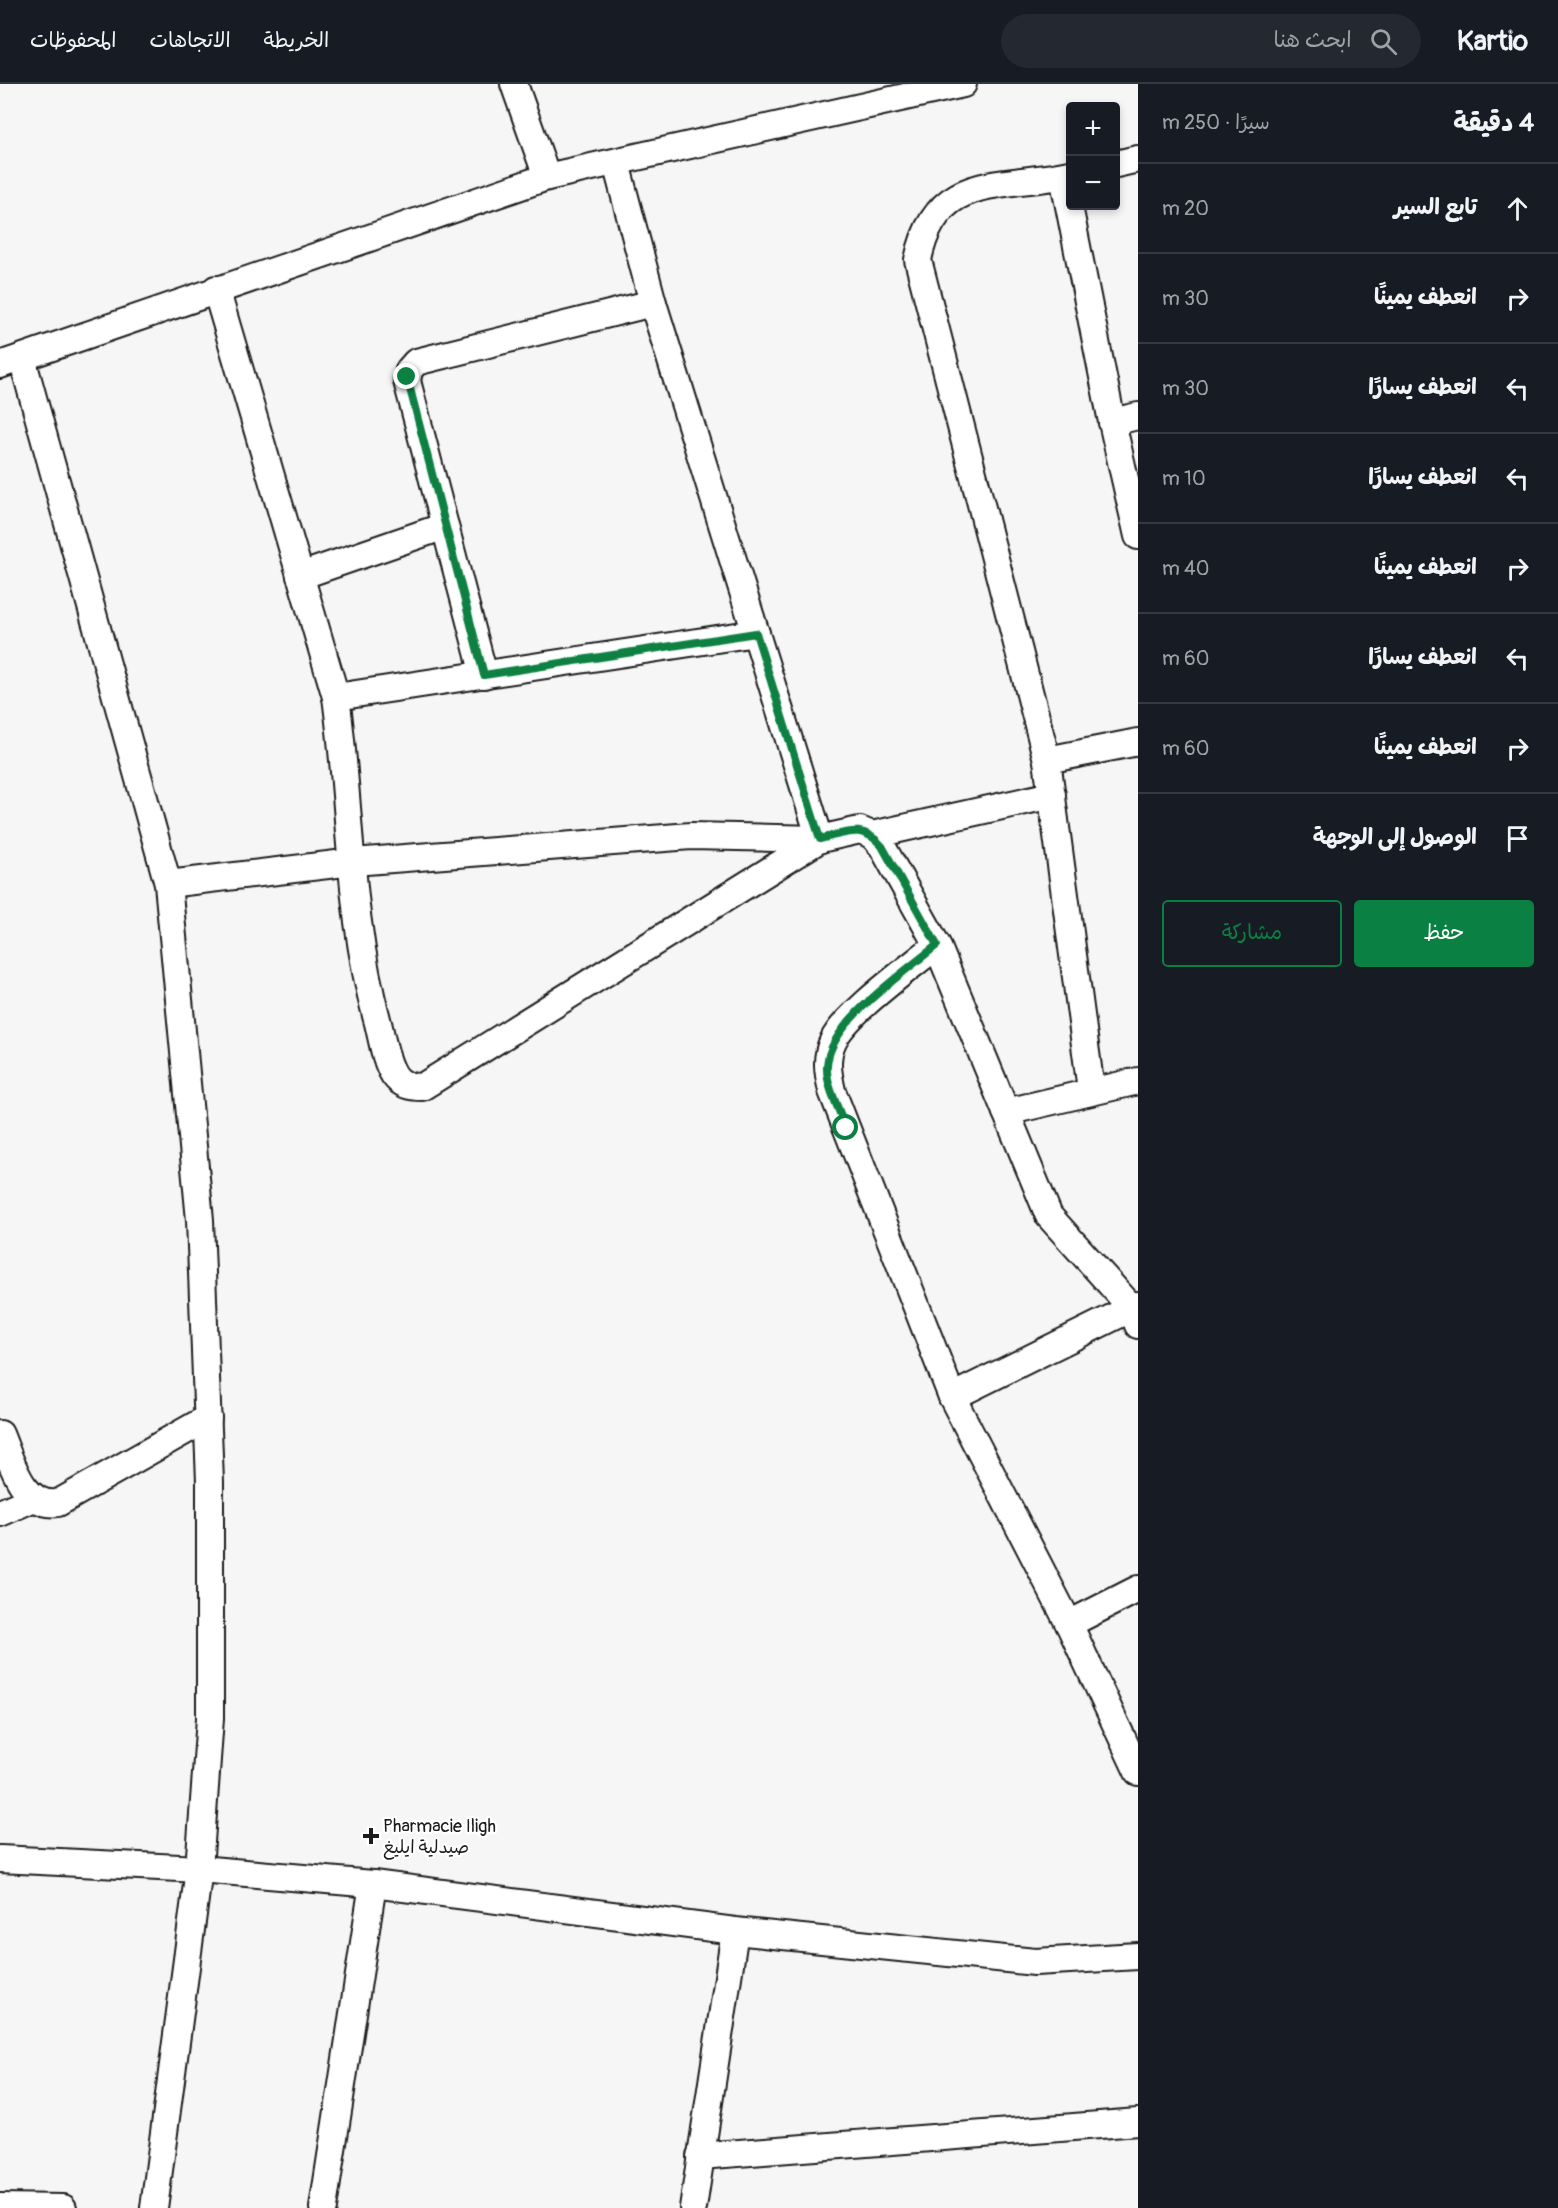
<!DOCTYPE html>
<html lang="ar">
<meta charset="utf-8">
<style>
body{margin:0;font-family:Pangolin,"Playpen Sans Arabic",sans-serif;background:#242831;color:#f1f3f6;direction:rtl}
.controls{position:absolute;right:18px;top:18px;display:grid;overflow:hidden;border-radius:6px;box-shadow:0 3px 9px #0003}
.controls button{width:54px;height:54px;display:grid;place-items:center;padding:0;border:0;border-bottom:2px solid #363941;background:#171b24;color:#f1f3f6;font:30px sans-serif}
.stop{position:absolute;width:18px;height:18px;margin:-14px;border:4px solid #0b8043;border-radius:50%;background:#fff}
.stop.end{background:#0b8043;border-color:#fff;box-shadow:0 2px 6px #0008}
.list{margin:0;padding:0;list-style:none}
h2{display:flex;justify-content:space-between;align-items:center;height:78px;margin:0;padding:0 24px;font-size:26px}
h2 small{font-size:20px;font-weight:400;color:#9ea1a6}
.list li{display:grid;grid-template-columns:39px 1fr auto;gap:18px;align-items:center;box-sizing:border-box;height:90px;padding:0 24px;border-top:2px solid #363941}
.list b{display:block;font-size:22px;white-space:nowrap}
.list em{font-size:20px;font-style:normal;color:#9ea1a6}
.actions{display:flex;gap:12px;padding:18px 24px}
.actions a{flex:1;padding:14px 0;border:2px solid #0b8043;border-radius:6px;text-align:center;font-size:21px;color:#0b8043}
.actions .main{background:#0b8043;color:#fff}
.icon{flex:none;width:33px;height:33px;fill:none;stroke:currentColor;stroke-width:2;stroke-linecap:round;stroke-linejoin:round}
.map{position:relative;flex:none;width:1138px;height:2124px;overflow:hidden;direction:ltr}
header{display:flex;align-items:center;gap:36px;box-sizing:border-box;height:84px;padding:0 30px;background:#171b24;border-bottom:2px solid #363941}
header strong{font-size:28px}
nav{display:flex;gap:33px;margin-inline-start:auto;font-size:21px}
.search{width:420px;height:54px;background:#242831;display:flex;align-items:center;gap:15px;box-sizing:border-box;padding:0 21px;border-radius:33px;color:#9ea1a6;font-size:22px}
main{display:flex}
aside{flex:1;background:#171b24}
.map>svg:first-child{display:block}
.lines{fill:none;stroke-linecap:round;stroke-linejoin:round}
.street-casing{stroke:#1c1c1c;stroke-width:30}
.street{stroke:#fff;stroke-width:26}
.route{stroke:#0b8043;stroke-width:8}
.poi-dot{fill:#1c1c1c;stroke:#fff;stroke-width:2}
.labels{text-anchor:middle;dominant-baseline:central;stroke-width:4.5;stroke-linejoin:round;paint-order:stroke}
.poi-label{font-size:18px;fill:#1c1c1c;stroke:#fff;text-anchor:start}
</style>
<header>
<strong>Kartio</strong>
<div class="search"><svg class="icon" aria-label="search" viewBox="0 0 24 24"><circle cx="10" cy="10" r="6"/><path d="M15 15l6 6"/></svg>ابحث هنا</div>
<nav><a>الخريطة</a><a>الاتجاهات</a><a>المحفوظات</a></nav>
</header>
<main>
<aside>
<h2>4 دقيقة<small>سيرًا · 250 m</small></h2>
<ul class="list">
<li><svg class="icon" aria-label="ahead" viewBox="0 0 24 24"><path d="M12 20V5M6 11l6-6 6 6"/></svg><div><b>تابع السير</b></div><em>20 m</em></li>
<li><svg class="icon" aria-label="right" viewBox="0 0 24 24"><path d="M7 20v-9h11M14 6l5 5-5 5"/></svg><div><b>انعطف يمينًا</b></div><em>30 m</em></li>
<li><svg class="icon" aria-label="left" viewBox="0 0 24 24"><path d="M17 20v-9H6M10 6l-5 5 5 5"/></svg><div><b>انعطف يسارًا</b></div><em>30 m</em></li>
<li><svg class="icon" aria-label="left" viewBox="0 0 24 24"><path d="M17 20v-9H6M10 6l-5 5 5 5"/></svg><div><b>انعطف يسارًا</b></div><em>10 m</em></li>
<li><svg class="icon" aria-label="right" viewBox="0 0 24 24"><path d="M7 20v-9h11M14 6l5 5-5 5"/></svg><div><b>انعطف يمينًا</b></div><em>40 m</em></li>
<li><svg class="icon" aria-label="left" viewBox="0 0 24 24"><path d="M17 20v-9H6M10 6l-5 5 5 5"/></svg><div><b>انعطف يسارًا</b></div><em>60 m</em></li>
<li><svg class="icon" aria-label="right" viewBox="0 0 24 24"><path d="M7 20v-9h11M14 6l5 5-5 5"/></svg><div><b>انعطف يمينًا</b></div><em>60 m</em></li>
<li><svg class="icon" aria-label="arrive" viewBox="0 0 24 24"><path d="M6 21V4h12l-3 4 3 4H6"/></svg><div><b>الوصول إلى الوجهة</b></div></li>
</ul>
<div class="actions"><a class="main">حفظ</a><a>مشاركة</a></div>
</aside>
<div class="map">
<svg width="1138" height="2124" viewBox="0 0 1138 2124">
<rect width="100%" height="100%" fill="#f6f6f6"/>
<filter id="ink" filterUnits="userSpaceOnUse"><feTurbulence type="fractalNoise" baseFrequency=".0167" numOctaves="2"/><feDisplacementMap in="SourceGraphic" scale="12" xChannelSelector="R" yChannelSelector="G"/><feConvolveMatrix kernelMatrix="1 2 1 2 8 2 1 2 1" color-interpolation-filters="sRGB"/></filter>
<g filter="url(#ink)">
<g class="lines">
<defs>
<g id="street">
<path d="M 514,0 L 547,93"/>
<path d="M 616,79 L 653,219 L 820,755"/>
<path d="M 1116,80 L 1138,75"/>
<path d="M 1070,90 C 1000,105 936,87 918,176 L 1047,676 L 1091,1006"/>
<path d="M 1063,92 L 1112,338"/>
<path d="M 216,205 L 336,613 C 351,721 348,833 378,939 C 382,955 385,977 394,991 C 401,1001 410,1003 422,1003 L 820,755"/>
<path d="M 22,274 L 168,800 L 200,1136 L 210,1398 L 210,1634 L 199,1785 L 154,2124"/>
<path d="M 0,281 L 547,93 L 963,0"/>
<path d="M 1138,332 L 1112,338 L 1138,452"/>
<path d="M 300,492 L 445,442"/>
<path d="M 484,591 L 407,297 L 409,286 L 416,278 L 653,219"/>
<path d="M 336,613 L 756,549"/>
<path d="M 1047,676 L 1138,658"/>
<path d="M 872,751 L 1052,711"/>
<path d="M 168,800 L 353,778 L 691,752 L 820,755 L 860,746 L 872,751 L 882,762 L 937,861 L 1006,1028"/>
<path d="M 937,861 C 911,883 846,929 833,957 C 825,974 828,989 832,1007 L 952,1313 L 1069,1540 L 1138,1688"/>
<path d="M 1138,997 L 1006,1028 L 1049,1132 L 1131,1223 L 1138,1241"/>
<path d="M 952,1313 L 1138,1221"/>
<path d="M 0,1350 C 11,1376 22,1424 58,1419 L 208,1334"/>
<path d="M 0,1429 L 34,1414"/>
<path d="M 1069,1540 L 1138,1505"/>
<path d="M 0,1775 L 199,1785 L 373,1800 L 735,1847 L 1035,1878 L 1138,1872"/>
<path d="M 700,2072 L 1138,2038"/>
<path d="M 0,2123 L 63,2124"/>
<path d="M 323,2124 L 373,1800"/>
<path d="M 693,2124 L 735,1847"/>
</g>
</defs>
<!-- street casing -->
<use href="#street" class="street-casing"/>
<!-- street -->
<use href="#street" class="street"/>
</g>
</g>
<g class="lines" filter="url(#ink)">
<!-- route -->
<path class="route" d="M 407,293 L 484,591 L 756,549 L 820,755 C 847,749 862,739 882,762 L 937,861 C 904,889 829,938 827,982 C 826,1002 839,1025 846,1044"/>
</g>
<!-- markers -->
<path class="poi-dot" d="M368 1743h6v6h6v6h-6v6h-6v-6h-6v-6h6z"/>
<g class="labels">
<!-- poi labels -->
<g class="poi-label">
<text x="383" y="1742">Pharmacie Iligh<tspan x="383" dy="21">صيدلية ايليغ</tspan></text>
</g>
</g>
</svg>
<div class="controls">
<button>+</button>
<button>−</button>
</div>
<div class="stop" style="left:846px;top:1044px"></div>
<div class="stop end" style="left:407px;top:293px"></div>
</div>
</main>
